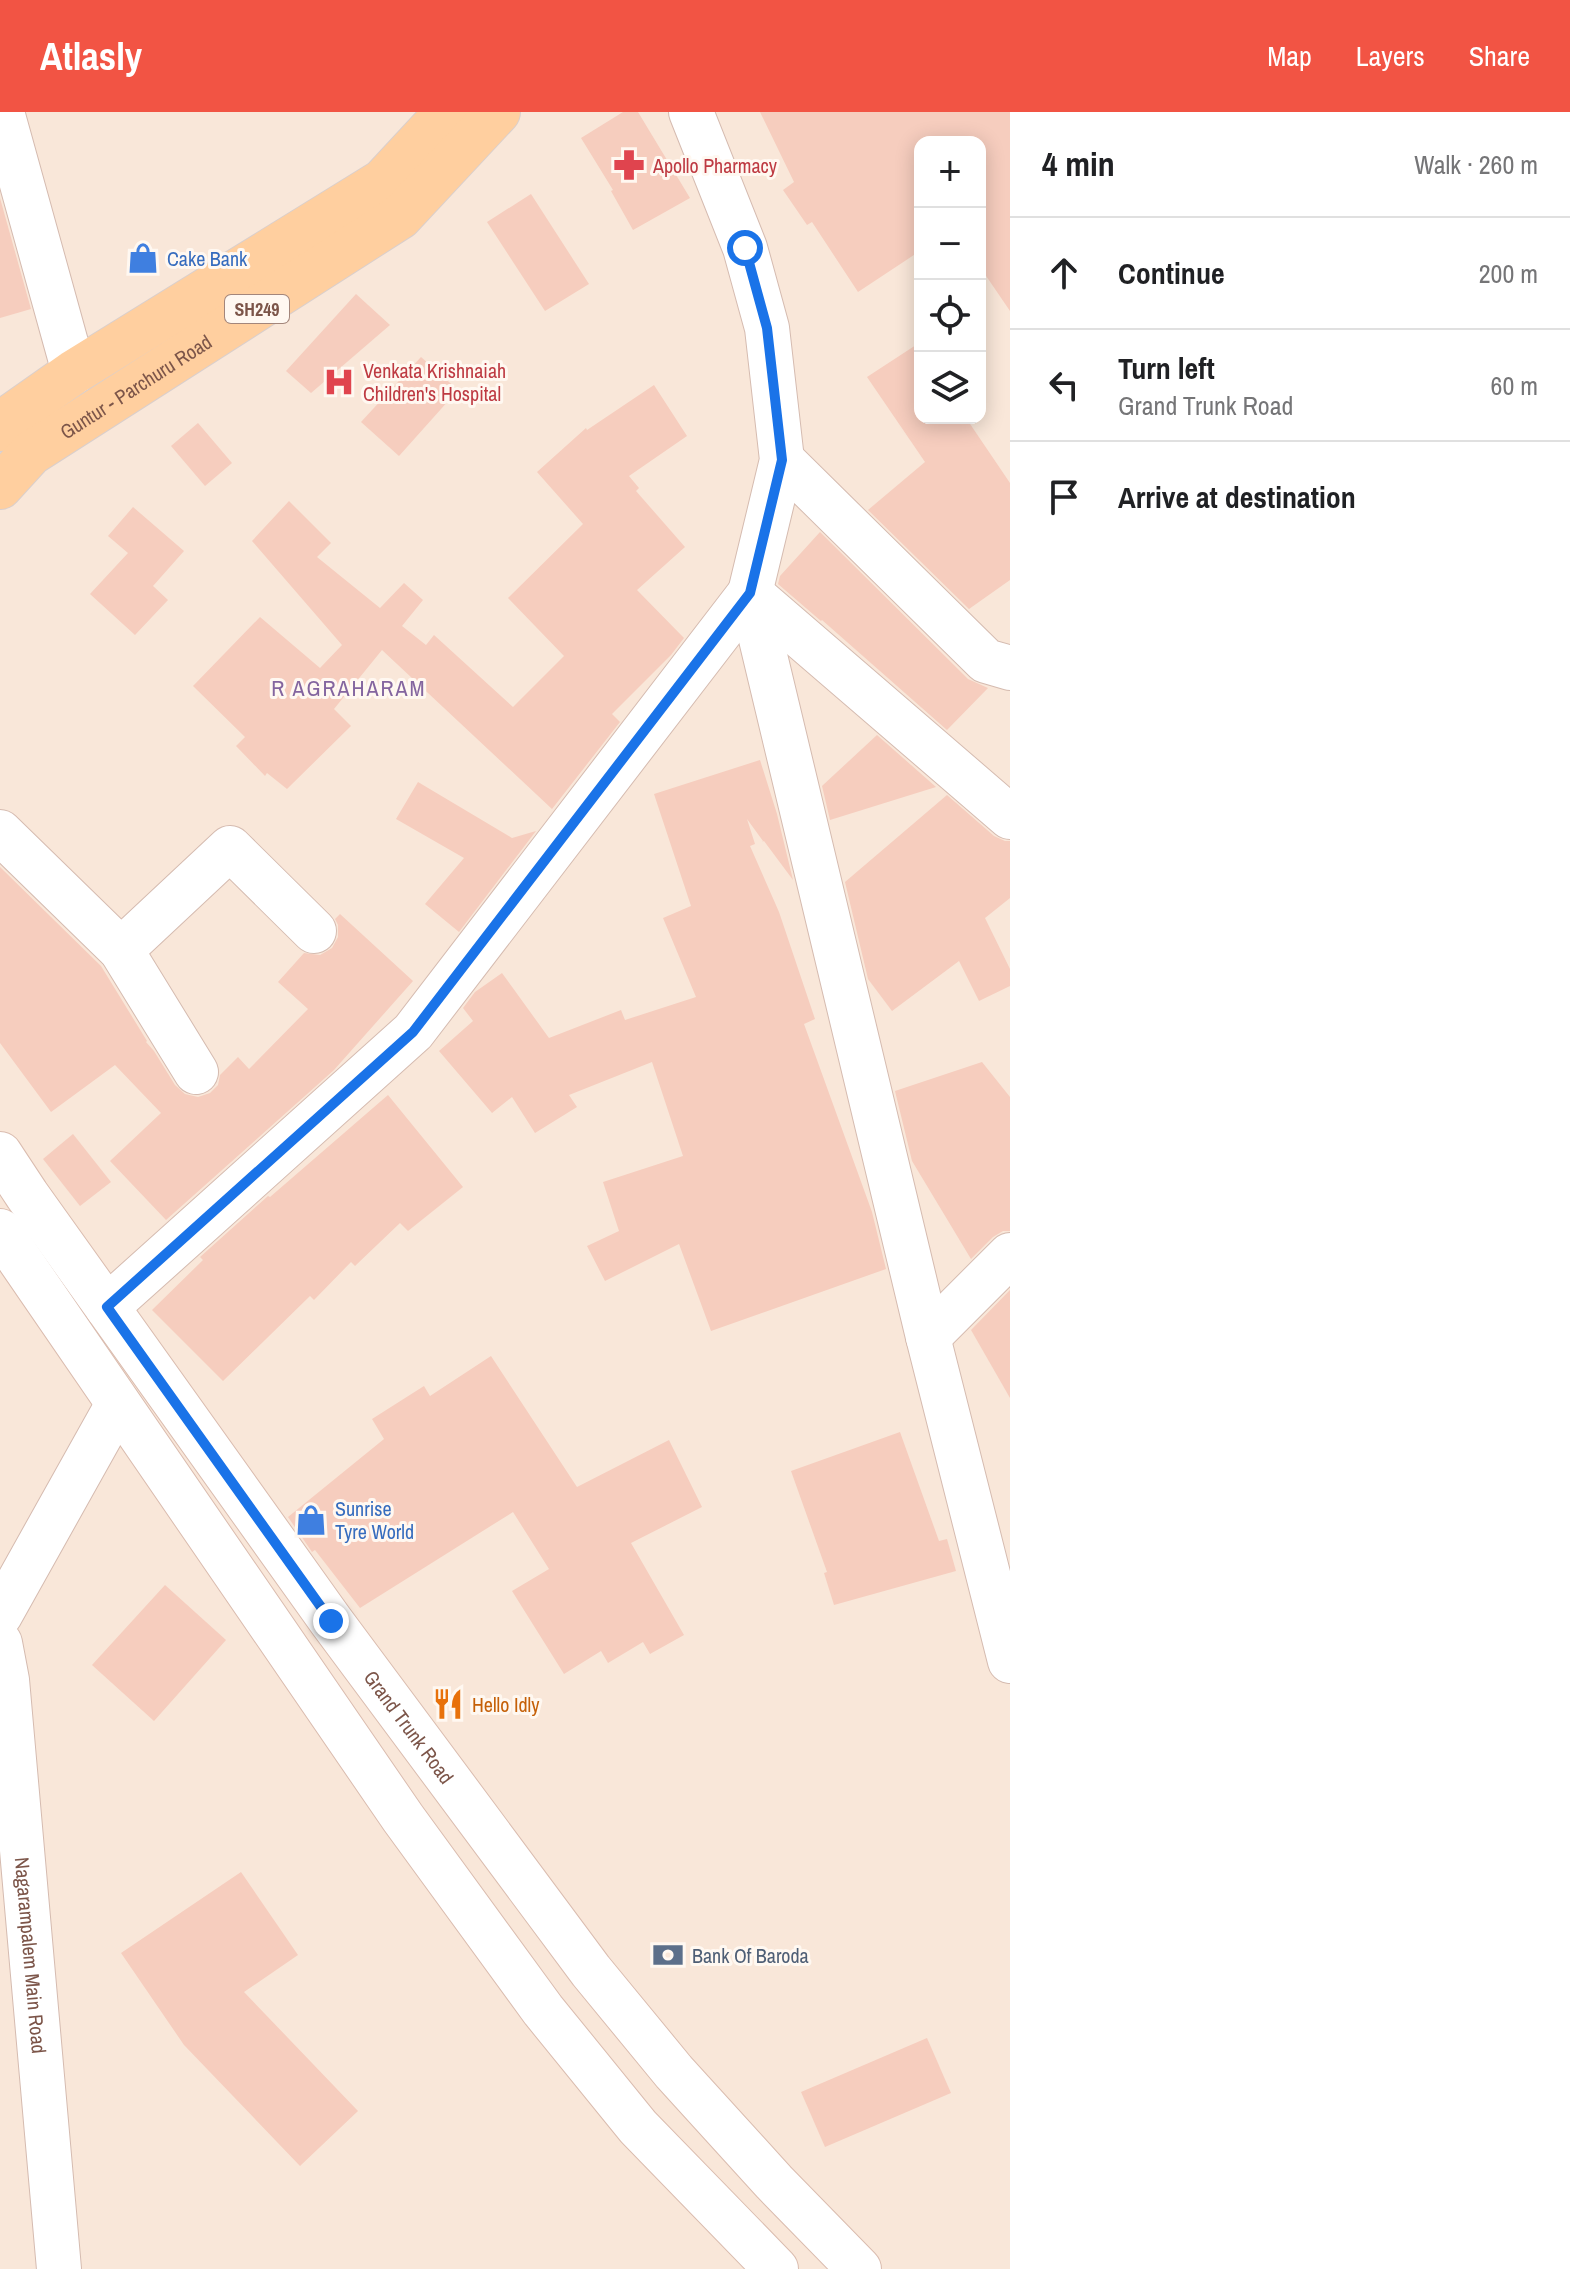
<!DOCTYPE html>
<meta charset="utf-8">
<style>
body{margin:0;font-family:"Archivo Narrow",sans-serif;background:#f6f6f6;color:#202124}
.controls{position:absolute;right:24px;top:24px;display:grid;overflow:hidden;border-radius:16px;box-shadow:0 4px 20px #0003}
.controls button{width:72px;height:72px;display:grid;place-items:center;padding:0;border:0;border-bottom:2px solid #e0e0e0;background:#fff;color:#202124;font:40px sans-serif}
.stop{position:absolute;width:24px;height:24px;margin:-18px;border:6px solid #1a73e8;border-radius:50%;background:#fff}
.stop.end{background:#1a73e8;border-color:#fff;box-shadow:0 2px 8px #0008}
.list{margin:0;padding:0;list-style:none}
h2{display:flex;justify-content:space-between;align-items:center;height:104px;margin:0;padding:0 32px;font-size:34px}
h2 small{font-size:26px;font-weight:400;color:#757577}
.list li{display:grid;grid-template-columns:52px 1fr auto;gap:24px;align-items:center;box-sizing:border-box;height:112px;padding:0 32px;border-top:2px solid #e0e0e0}
.list b{display:block;font-size:30px;white-space:nowrap}
.list p{margin:0;font-size:26px;white-space:nowrap;color:#757577}
.list em{font-size:26px;font-style:normal;color:#757577}
.icon{flex:none;width:44px;height:44px;fill:none;stroke:currentColor;stroke-width:2;stroke-linecap:round;stroke-linejoin:round}
.map{position:relative;flex:none;width:1010px;height:2157px;overflow:hidden}
header{display:flex;align-items:center;gap:48px;box-sizing:border-box;height:112px;padding:0 40px;background:#f25444;color:#fff}
header strong{font-size:38px}
nav{display:flex;gap:44px;margin-inline-start:auto;font-size:28px}
main{display:flex}
aside{flex:1;background:#fff}
.map>svg:first-child{display:block}
.residential{fill:#f9e7d9;fill-rule:evenodd}
.building{fill:#f6cdbe}
.lines{fill:none;stroke-linecap:round;stroke-linejoin:round}
.minor-casing{stroke:#d5bbb0;stroke-width:46}
.tertiary-casing{stroke:#d5bbb0;stroke-width:46}
.secondary-casing{stroke:#dabcaf;stroke-width:46}
.primary-casing{stroke:#dacfcc;stroke-width:46}
.minor{stroke:#fff;stroke-width:44}
.tertiary{stroke:#fff;stroke-width:44}
.secondary{stroke:#fff;stroke-width:44}
.primary{stroke:#ffcf9f;stroke-width:44}
.route{stroke:#1a73e8;stroke-width:10}
.labels{text-anchor:middle;dominant-baseline:central;stroke-width:6;stroke-linejoin:round;paint-order:stroke}
.shield{fill:#fff8f1;stroke:#a3867b;stroke-width:2}
.shield-label{font-size:18px;font-weight:bold;fill:#7c5549}
.health-label{font-size:20px;fill:#be3a42;stroke:#fff8f1;text-anchor:start}
.shop-label{font-size:20px;fill:#366cbe;stroke:#fff8f1;text-anchor:start}
.street-label{font-size:20px;fill:#7c5549;stroke:#fff8f1}
.food-label{font-size:20px;fill:#c56008;stroke:#fff8f1;text-anchor:start}
.service-label{font-size:20px;fill:#4e5e75;stroke:#fff8f1;text-anchor:start}
.neighbourhood-label{font-size:22px;letter-spacing:2px;fill:#84659f;stroke:#fff8f1}
</style>
<header>
<strong>Atlasly</strong>
<nav><a>Map</a><a>Layers</a><a>Share</a></nav>
</header>
<main>
<div class="map">
<svg width="1010" height="2157" viewBox="0 0 1010 2157">
<rect width="100%" height="100%" fill="#fef3e9"/>
<!-- residential -->
<path class="residential" d="M 0,0 L 1010,0 L 1010,2157 L 0,2157 ZM 920,30 L 980,30 L 980,306 L 920,306 Z"/>
<!-- building -->
<g class="building">
<path d="M 623,0 L 638,0 L 690,86 L 633,118 L 611,79 L 613,78 L 581,26 Z"/>
<path d="M 760,0 L 1010,0 L 1010,199 L 980,155 L 980,30 L 920,30 L 920,139 L 858,180 L 812,110 L 807,113 L 783,78 L 794,70 Z"/>
<path d="M 531,82 L 589,172 L 545,199 L 487,110 Z"/>
<path d="M 0,86 L 31,197 L 0,206 Z"/>
<path d="M 356,182 L 390,213 L 311,281 L 286,259 Z"/>
<path d="M 916,233 L 920,239 L 920,306 L 966,306 L 1010,371 L 1010,468 L 969,497 L 868,398 L 925,350 L 867,265 Z"/>
<path d="M 421,245 L 458,278 L 399,344 L 361,310 Z"/>
<path d="M 654,273 L 687,324 L 629,364 L 639,376 L 636,379 L 685,435 L 637,478 L 684,526 L 671,543 L 612,602 L 620,610 L 552,697 L 382,538 L 334,597 L 351,614 L 287,677 L 267,661 L 265,664 L 236,634 L 245,625 L 193,574 L 260,505 L 320,556 L 342,533 L 252,429 L 289,389 L 331,431 L 317,445 L 380,496 L 404,471 L 423,488 L 402,514 L 426,533 L 434,523 L 513,595 L 564,544 L 508,486 L 583,412 L 537,360 L 586,316 L 587,318 Z"/>
<path d="M 198,311 L 232,351 L 205,374 L 171,334 Z"/>
<path d="M 133,395 L 184,439 L 153,474 L 168,488 L 135,523 L 90,482 L 128,441 L 108,424 Z"/>
<path d="M 820,420 L 968,567 L 988,576 L 947,618 L 822,508 L 821,509 L 778,472 L 780,464 Z"/>
<path d="M 877,623 L 936,675 L 830,708 L 822,674 Z"/>
<path d="M 760,648 L 777,702 L 793,768 L 764,729 L 762,730 L 763,729 L 747,707 L 755,732 L 750,734 L 779,800 L 815,907 L 804,912 L 872,1100 L 886,1157 L 711,1219 L 679,1132 L 605,1169 L 587,1134 L 619,1119 L 603,1070 L 683,1044 L 652,950 L 569,983 L 577,995 L 535,1021 L 512,985 L 492,1001 L 439,939 L 473,909 L 463,896 L 475,880 L 502,861 L 549,926 L 621,898 L 625,908 L 696,885 L 663,806 L 691,794 L 654,682 Z"/>
<path d="M 418,670 L 512,726 L 536,719 L 459,820 L 425,792 L 464,746 L 396,707 Z"/>
<path d="M 947,683 L 994,724 L 1005,729 L 1010,729 L 1010,786 L 985,806 L 1010,857 L 1010,874 L 979,889 L 959,849 L 892,899 L 868,867 L 845,770 Z"/>
<path d="M 0,755 L 101,854 L 147,929 L 146,930 L 154,939 L 175,973 L 185,982 L 198,985 L 210,981 L 218,973 L 220,963 L 238,945 L 249,957 L 308,897 L 278,870 L 304,841 L 320,843 L 332,836 L 338,825 L 338,813 L 335,807 L 340,802 L 413,869 L 334,958 L 166,1108 L 110,1049 L 161,1001 L 115,953 L 51,1000 L 0,931 Z"/>
<path d="M 982,950 L 1010,985 L 1010,1119 L 1003,1119 L 993,1125 L 971,1147 L 912,1049 L 895,979 Z"/>
<path d="M 388,983 L 463,1075 L 408,1119 L 400,1111 L 355,1154 L 351,1150 L 314,1188 L 310,1184 L 223,1269 L 152,1198 L 203,1148 L 200,1145 L 268,1084 L 270,1085 Z"/>
<path d="M 73,1022 L 111,1070 L 80,1094 L 43,1047 Z"/>
<path d="M 1010,1178 L 1010,1286 L 971,1218 Z"/>
<path d="M 491,1244 L 577,1375 L 669,1328 L 702,1395 L 631,1431 L 684,1523 L 650,1542 L 643,1530 L 608,1551 L 601,1539 L 564,1562 L 512,1479 L 549,1457 L 513,1400 L 360,1496 L 315,1438 L 312,1440 L 288,1405 L 384,1327 L 372,1307 L 424,1274 L 430,1284 Z"/>
<path d="M 900,1320 L 939,1429 L 947,1427 L 956,1459 L 834,1493 L 824,1461 L 827,1460 L 791,1359 Z"/>
<path d="M 165,1473 L 226,1528 L 154,1609 L 92,1553 Z"/>
<path d="M 241,1760 L 298,1843 L 244,1880 L 358,1999 L 300,2054 L 184,1933 L 121,1841 Z"/>
<path d="M 927,1926 L 951,1981 L 825,2035 L 801,1980 Z"/>
</g>
<g class="lines">
<defs>
<g id="minor">
<path d="M 2,0 L 74,260"/>
<path d="M 691,0 L 745,136 L 767,216 L 782,348 L 750,481 L 928,1225 L 1010,1549"/>
<path d="M 782,348 L 986,549 L 1010,556"/>
<path d="M 0,720 L 121,838 L 196,960"/>
<path d="M 121,838 L 230,736 L 314,819"/>
<path d="M 107,1195 L 413,920 L 750,481 L 1010,705"/>
<path d="M 928,1225 L 1010,1143"/>
</g>
<g id="tertiary">
<path d="M 0,1503 L 118,1292"/>
<path id="s1" d="M 0,1531 L 7,1568 L 59,2157"/>
</g>
<g id="secondary">
<path id="s2" d="M 0,1042 L 27,1083 L 331,1509 L 591,1859 L 674,1960 L 774,2070 L 859,2157"/>
<path d="M 0,1119 L 403,1706 L 543,1898 L 638,2015 L 776,2157"/>
</g>
<g id="primary">
<path d="M 0,317 L 13,303 L 74,260 L 383,69 L 447,0"/>
<path id="s3" d="M 0,375 L 31,341 L 400,105 L 498,0"/>
</g>
</defs>
<!-- minor casing -->
<use href="#minor" class="minor-casing"/>
<!-- tertiary casing -->
<use href="#tertiary" class="tertiary-casing"/>
<!-- secondary casing -->
<use href="#secondary" class="secondary-casing"/>
<!-- primary casing -->
<use href="#primary" class="primary-casing"/>
<!-- minor -->
<use href="#minor" class="minor"/>
<!-- tertiary -->
<use href="#tertiary" class="tertiary"/>
<!-- secondary -->
<use href="#secondary" class="secondary"/>
<!-- primary -->
<use href="#primary" class="primary"/>
</g>
<g class="lines">
<!-- route -->
<path class="route" d="M 331,1509 L 107,1195 L 413,920 L 750,481 L 782,348 L 767,216 L 745,136"/>
</g>
<!-- icons -->
<defs>
<symbol id="pharmacy-bare" viewBox="-9 -9 18 18"><path d="M-2-6h4v4h4v4h-4v4h-4v-4h-4v-4h4Z" fill="#e0444e" stroke="#fff8f1" stroke-width="2.5" paint-order="stroke"/></symbol>
<symbol id="shop-bare" viewBox="-9 -9 18 18"><path d="M-5-2.5h2.3a2.7 3.5 0 0 1 5.4 0H5L5.5 6h-11ZM-1.5-2.5h3a1.5 2.3 0 0 0-3 0Z" fill="#3f7fe0" stroke="#fff8f1" stroke-width="2.5" paint-order="stroke"/></symbol>
<symbol id="hospital-bare" viewBox="-9 -9 18 18"><path d="M-5-5h3v3.5h4V-5h3V5h-3V1.5h-4V5h-3Z" fill="#e0444e" stroke="#fff8f1" stroke-width="2.5" paint-order="stroke"/></symbol>
<symbol id="restaurant-bare" viewBox="-9 -9 18 18"><path d="M-5-6h1v4h1v-4h1v4h1v-4h1v5L-1.5 .5V6h-2V.5L-5-1ZM5-6V6H3V1.5H1.5Q1.5-4 5-6Z" fill="#e8710a" stroke="#fff8f1" stroke-width="2.5" paint-order="stroke"/></symbol>
<symbol id="bank-bare" viewBox="-9 -9 18 18"><path d="M-6-4H6V4H-6ZM0-2.3a2.3 2.3 0 1 0 0 4.6a2.3 2.3 0 1 0 0-4.6Z" fill="#5c6f8a" stroke="#fff8f1" stroke-width="2.5" paint-order="stroke"/></symbol>
</defs>
<g fill-rule="evenodd">
<use href="#pharmacy-bare" x="607" y="31" width="44" height="44"/>
<use href="#shop-bare" x="121" y="124" width="44" height="44"/>
<use href="#hospital-bare" x="317" y="248" width="44" height="44"/>
<use href="#shop-bare" x="289" y="1386" width="44" height="44"/>
<use href="#restaurant-bare" x="426" y="1570" width="44" height="44"/>
<use href="#bank-bare" x="646" y="1821" width="44" height="44"/>
</g>
<g class="labels">
<!-- shield labels -->
<rect class="shield" x="225" y="183" width="64" height="28" rx="6"/>
<g class="shield-label">
<text x="257" y="197">SH249</text>
</g>
<!-- health labels -->
<g class="health-label">
<text x="653" y="53">Apollo Pharmacy</text>
<text x="363" y="258">Venkata Krishnaiah<tspan x="363" dy="23">Children's Hospital</tspan></text>
</g>
<!-- shop labels -->
<g class="shop-label">
<text x="167" y="146">Cake Bank</text>
<text x="335" y="1396">Sunrise<tspan x="335" dy="23">Tyre World</tspan></text>
</g>
<!-- street labels -->
<g class="street-label">
<text stroke="none"><textPath href="#s3" startOffset="170">Guntur - Parchuru Road</textPath></text>
<text stroke="none"><textPath href="#s2" startOffset="704">Grand Trunk Road</textPath></text>
<text stroke="none"><textPath href="#s1" startOffset="314">Nagarampalem Main Road</textPath></text>
</g>
<!-- food labels -->
<g class="food-label">
<text x="472" y="1592">Hello Idly</text>
</g>
<!-- service labels -->
<g class="service-label">
<text x="692" y="1843">Bank Of Baroda</text>
</g>
<!-- neighbourhood labels -->
<g class="neighbourhood-label">
<text x="349" y="576">R AGRAHARAM</text>
</g>
</g>
</svg>
<div class="controls">
<button>+</button>
<button>−</button>
<button><svg class="icon" aria-label="locate" viewBox="0 0 24 24"><circle cx="12" cy="12" r="6"/><path d="M12 2v4M12 18v4M2 12h4M18 12h4"/></svg></button>
<button><svg class="icon" aria-label="layers" viewBox="0 0 24 24"><path d="M12 4l9 5-9 5-9-5zM3 14l9 5 9-5"/></svg></button>
</div>
<div class="stop" style="left:745px;top:136px"></div>
<div class="stop end" style="left:331px;top:1509px"></div>
</div>
<aside>
<h2>4 min<small>Walk · 260 m</small></h2>
<ul class="list">
<li><svg class="icon" aria-label="ahead" viewBox="0 0 24 24"><path d="M12 20V5M6 11l6-6 6 6"/></svg><div><b>Continue</b></div><em>200 m</em></li>
<li><svg class="icon" aria-label="left" viewBox="0 0 24 24"><path d="M17 20v-9H6M10 6l-5 5 5 5"/></svg><div><b>Turn left</b><p>Grand Trunk Road</p></div><em>60 m</em></li>
<li><svg class="icon" aria-label="arrive" viewBox="0 0 24 24"><path d="M6 21V4h12l-3 4 3 4H6"/></svg><div><b>Arrive at destination</b></div></li>
</ul>
</aside>
</main>
